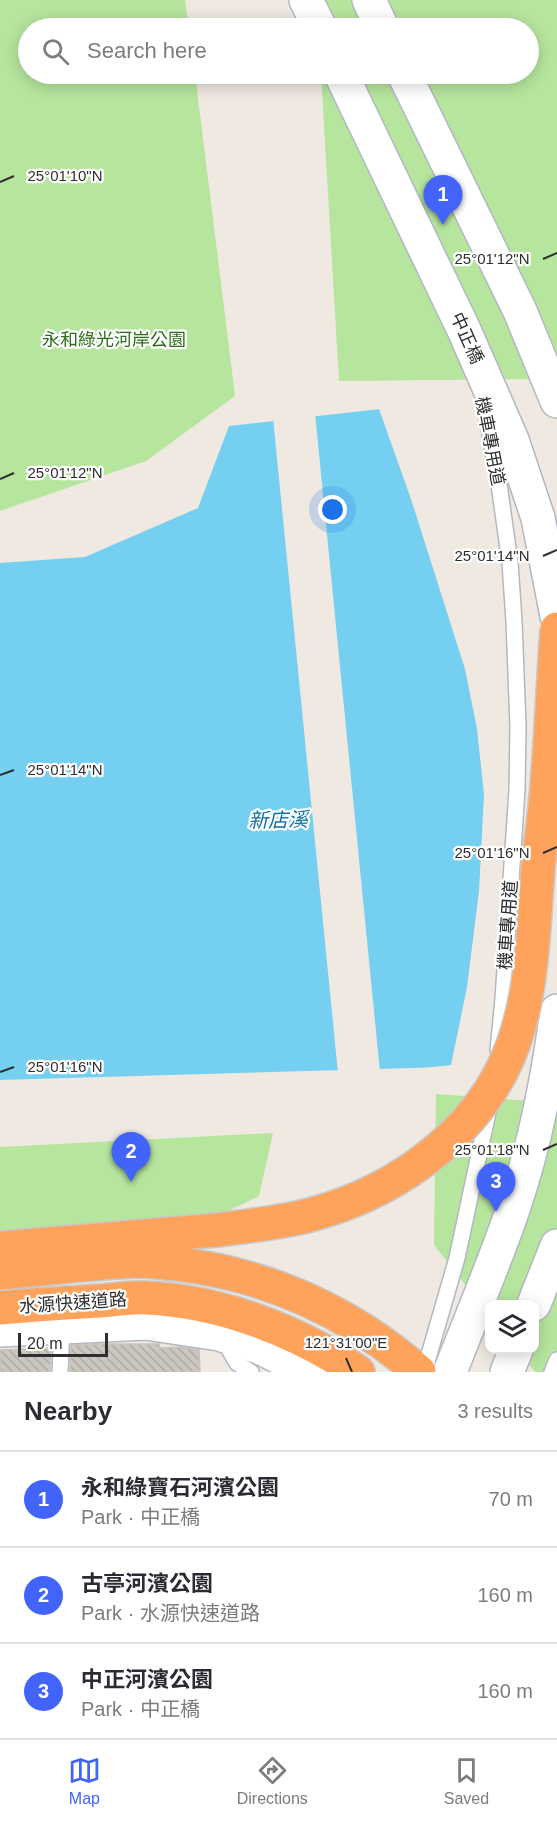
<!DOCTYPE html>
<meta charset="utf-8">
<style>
body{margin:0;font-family:Helvetica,"Noto Sans TC",sans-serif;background:#f2f2f3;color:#2b2b33}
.controls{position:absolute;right:18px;bottom:18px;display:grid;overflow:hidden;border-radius:12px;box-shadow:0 3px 15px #0003}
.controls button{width:54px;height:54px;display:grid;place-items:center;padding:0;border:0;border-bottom:2px solid #e1e1e2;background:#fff;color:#2b2b33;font:30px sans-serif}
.scale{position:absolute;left:18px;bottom:15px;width:90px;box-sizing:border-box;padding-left:6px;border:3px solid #2e2e2e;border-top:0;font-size:16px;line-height:21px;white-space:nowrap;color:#2e2e2e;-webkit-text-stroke:4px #fff;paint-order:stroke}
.you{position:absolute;left:333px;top:510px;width:21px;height:21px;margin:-15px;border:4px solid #fff;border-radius:50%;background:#1a73e8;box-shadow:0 0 0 9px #1a73e833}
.badge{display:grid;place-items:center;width:39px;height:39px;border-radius:50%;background:#4264fb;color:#fff;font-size:20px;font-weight:700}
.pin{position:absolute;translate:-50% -50px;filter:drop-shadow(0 2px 3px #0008)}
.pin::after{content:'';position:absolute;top:32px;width:21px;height:18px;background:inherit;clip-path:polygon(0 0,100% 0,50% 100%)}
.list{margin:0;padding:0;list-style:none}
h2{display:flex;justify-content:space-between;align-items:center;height:78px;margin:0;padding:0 24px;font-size:26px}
h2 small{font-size:20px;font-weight:400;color:#7c7c81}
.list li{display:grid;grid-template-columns:39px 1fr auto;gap:18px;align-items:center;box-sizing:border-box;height:96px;padding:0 24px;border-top:2px solid #e1e1e2}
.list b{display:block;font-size:22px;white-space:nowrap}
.list p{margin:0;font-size:20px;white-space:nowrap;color:#7c7c81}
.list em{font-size:20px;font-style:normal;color:#7c7c81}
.icon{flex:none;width:33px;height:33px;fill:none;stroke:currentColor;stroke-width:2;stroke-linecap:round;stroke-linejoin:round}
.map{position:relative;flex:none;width:557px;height:1372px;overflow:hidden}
.search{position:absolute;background:#fff;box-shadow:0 3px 15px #0003;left:18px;right:18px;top:18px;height:66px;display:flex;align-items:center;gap:15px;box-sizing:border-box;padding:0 21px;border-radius:33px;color:#7c7c81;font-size:22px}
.sheet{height:366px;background:#fff}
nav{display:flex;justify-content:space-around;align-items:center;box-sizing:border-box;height:84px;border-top:2px solid #e1e1e2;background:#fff;font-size:16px;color:#7c7c81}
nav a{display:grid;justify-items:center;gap:3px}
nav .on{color:#4264fb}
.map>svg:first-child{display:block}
.park{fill:#b6e59e}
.water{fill:#75cff0}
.pier{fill:#efe9e1}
.building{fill:url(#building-back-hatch);stroke:#cbc5ba;stroke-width:1.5}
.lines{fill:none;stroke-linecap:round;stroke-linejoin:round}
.lane-casing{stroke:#b4b7c1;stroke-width:18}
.secondary-casing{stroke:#b4b7c1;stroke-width:36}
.highway-casing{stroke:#c9c9c9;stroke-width:36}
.lane{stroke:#fff;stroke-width:15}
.secondary{stroke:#fff;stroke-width:33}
.highway{stroke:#ffa35c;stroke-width:33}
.highway-bridge-casing{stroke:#c9c9c9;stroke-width:36;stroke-linecap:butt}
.highway-bridge{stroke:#ffa35c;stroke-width:33}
.ticks{fill:none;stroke:#2e2e2e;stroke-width:2}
.labels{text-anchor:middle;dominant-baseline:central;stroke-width:4.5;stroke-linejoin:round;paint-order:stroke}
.street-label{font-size:18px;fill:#2e2e2e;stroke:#fff}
.park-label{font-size:18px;fill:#2c6e1b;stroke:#fff}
.water-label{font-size:20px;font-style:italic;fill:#0d6fa3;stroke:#fff}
.ticks-label{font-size:15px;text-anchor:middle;fill:#2e2e2e;stroke:#fff;stroke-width:4.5;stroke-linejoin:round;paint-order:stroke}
</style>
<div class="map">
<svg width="557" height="1372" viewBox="0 0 557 1372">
<defs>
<pattern id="building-back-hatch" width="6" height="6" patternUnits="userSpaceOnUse" patternTransform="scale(1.5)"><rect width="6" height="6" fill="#cbc7bf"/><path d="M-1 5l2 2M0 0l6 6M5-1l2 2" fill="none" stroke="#afaba4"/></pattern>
</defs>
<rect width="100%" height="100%" fill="#efe9e1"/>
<!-- park -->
<g class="park">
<path d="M 0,0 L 185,0 L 189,28 L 28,28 L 28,74 L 195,74 L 235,396 L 146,461 L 0,511 Z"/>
<path d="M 316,0 L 557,0 L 557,377 L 543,379 L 339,381 L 321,74 L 528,74 L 528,28 L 318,28 Z"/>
<path d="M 436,1094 L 557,1103 L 557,1372 L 535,1372 L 517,1350 L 534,1350 L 534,1304 L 490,1304 L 489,1315 L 434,1245 Z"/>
<path d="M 273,1133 L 259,1196 L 197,1226 L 0,1239 L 0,1147 Z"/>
</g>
<!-- water -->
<path class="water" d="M 557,395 L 482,1066 L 0,1080 L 0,563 L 85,557 L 198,508 L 229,426 L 486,397 Z"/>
<!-- pier -->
<g class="pier">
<path d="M 557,392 L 557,1076 L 482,1069 L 397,1071 L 451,1065 L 467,987 L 479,891 L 484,794 L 477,729 L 465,669 L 412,502 L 378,406 L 486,394 Z"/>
<path d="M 315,413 L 380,1072 L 338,1073 L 273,418 Z"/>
</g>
<!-- building -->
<g class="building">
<path d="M 96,1344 L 159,1344 L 160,1348 L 180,1347 L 199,1350 L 200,1372 L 70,1372 L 71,1345 Z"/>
<path d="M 51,1348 L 50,1372 L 0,1372 L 0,1350 Z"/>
</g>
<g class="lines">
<defs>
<g id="lane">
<path d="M 486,411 L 500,491 L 510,563 L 514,621 L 518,726 L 517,790 L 503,999 L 498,1050"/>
<path d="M 223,1339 L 237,1363 L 251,1372"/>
<path d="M 60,1372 L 62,1327"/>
<path d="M 424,1372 L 457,1258 L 490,1103"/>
<path d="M 552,1372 L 557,1360"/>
</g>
<g id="secondary">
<path d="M 306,0 L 320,28"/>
<path d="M 369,0 L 382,28"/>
<path d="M 341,74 L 464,330 L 512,440 L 538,518 L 557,616"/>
<path d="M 404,74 L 520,311 L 557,401"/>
<path d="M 534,1304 L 557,1246"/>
<path d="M 0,1330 L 146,1323 L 219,1334 L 259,1347 L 309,1372"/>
<path d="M 450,1372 C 471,1318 494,1264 513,1209 C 535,1145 548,1078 557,1011"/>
<path d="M 507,1372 L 516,1350"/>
</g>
<g id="highway">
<path d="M 0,1248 L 217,1230"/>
<path d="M 0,1273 C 47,1269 94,1262 141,1261 C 153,1261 165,1263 177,1264 C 267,1274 352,1313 419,1372"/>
<path d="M 0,1308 C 33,1305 67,1303 100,1301 C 115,1300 131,1297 146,1298 C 220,1301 297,1331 358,1372"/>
</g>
</defs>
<!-- lane casing -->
<use href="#lane" class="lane-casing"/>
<!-- secondary casing -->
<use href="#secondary" class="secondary-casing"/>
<!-- highway casing -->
<use href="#highway" class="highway-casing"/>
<!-- lane -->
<use href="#lane" class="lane"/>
<!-- secondary -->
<use href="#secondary" class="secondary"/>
<!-- highway -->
<use href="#highway" class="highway"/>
<defs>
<path id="highway-bridge" d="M 217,1230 C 248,1226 280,1223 310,1215 C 404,1190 493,1123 519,1026 C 533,977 534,920 538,869 C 540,845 544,821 546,797 C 551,741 553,685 557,629"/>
</defs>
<!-- highway-bridge casing -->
<use href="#highway-bridge" class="highway-bridge-casing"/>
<!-- highway-bridge -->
<use href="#highway-bridge" class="highway-bridge"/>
</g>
<!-- ticks -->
<path class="ticks" d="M 0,182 L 14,176M 543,259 L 557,253M 0,479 L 14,473M 543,556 L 557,550M 0,775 L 14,770M 543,853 L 557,847M 0,1072 L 14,1067M 543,1150 L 557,1144M 346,1358 L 352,1372"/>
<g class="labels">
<!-- street labels -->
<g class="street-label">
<text transform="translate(467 338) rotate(66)">中正橋</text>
<text transform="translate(490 441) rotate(79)">機車專用道</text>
<text transform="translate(508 925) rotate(-86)">機車專用道</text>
<text transform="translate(73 1303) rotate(-4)">水源快速道路</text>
</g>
<!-- park labels -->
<g class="park-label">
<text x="114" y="340">永和綠光河岸公園</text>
</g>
<!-- water labels -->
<g class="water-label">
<text transform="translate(278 820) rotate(-1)">新店溪</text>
</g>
</g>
<g class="ticks-label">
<text x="65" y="181">25°01'10"N</text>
<text x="492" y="264">25°01'12"N</text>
<text x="65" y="478">25°01'12"N</text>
<text x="492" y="561">25°01'14"N</text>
<text x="65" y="775">25°01'14"N</text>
<text x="492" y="858">25°01'16"N</text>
<text x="65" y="1072">25°01'16"N</text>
<text x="492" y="1155">25°01'18"N</text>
<text x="346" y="1348">121°31'00"E</text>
</g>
</svg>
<div class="controls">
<button><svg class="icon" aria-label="layers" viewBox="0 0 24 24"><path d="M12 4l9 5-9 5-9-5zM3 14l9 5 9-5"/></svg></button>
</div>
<div class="scale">20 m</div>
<div class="you"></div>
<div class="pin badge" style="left:443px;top:225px">1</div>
<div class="pin badge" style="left:131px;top:1182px">2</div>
<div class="pin badge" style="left:496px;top:1212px">3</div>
<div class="search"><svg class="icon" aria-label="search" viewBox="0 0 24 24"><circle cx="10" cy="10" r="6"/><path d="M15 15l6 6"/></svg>Search here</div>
</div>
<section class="sheet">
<h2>Nearby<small>3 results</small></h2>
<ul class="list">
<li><span class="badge">1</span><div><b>永和綠寶石河濱公園</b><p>Park · 中正橋</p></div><em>70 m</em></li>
<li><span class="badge">2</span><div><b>古亭河濱公園</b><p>Park · 水源快速道路</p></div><em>160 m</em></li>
<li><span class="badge">3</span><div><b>中正河濱公園</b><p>Park · 中正橋</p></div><em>160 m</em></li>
</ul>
</section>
<nav>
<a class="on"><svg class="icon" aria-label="map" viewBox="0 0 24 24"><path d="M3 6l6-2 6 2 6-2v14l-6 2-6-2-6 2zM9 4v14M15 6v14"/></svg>Map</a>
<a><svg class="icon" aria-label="directions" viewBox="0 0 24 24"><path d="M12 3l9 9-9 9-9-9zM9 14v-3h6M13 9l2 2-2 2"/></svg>Directions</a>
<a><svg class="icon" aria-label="saved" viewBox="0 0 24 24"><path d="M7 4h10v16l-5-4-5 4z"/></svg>Saved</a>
</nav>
